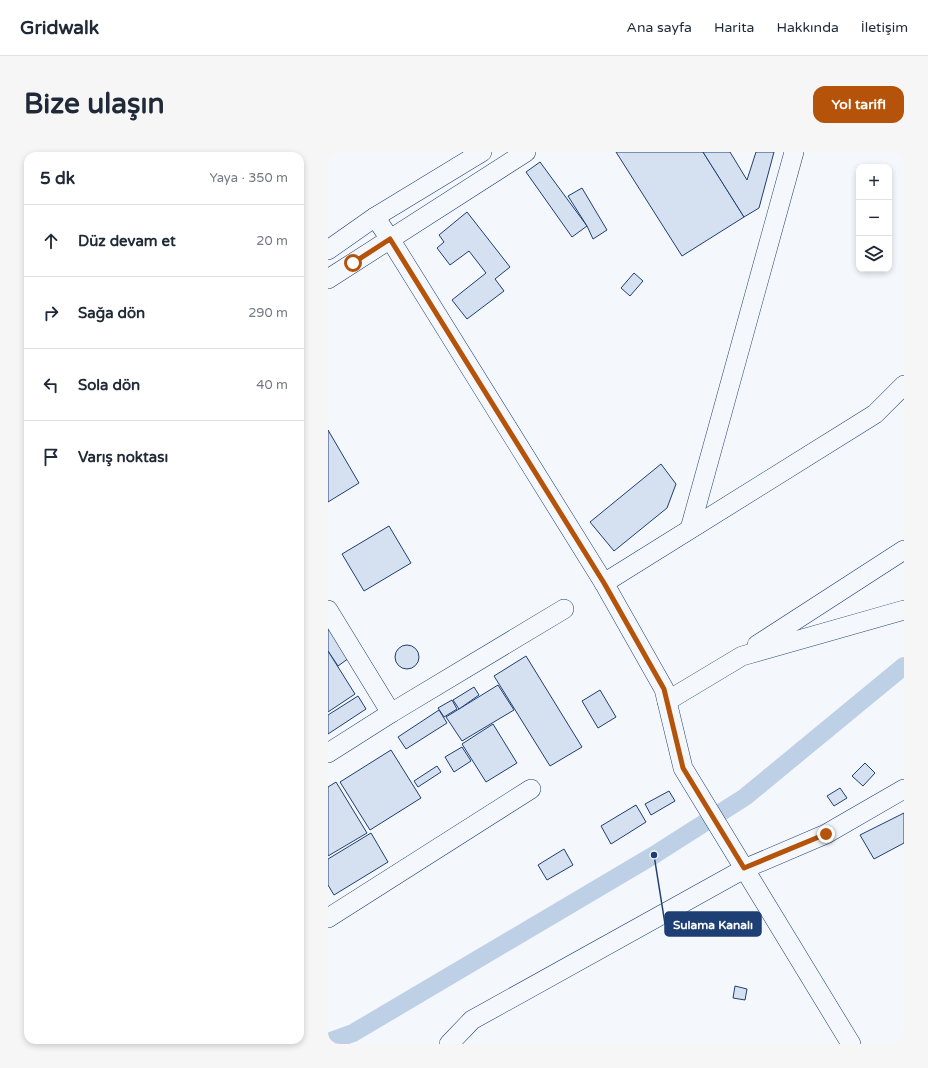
<!DOCTYPE html>
<html lang="tr">
<meta charset="utf-8">
<style>
body{margin:0;font-family:"Varela Round",sans-serif;background:#f6f6f7;color:#1f2937}
.controls{position:absolute;right:12px;top:12px;display:grid;overflow:hidden;border-radius:8px;box-shadow:0 2px 6px #0003}
.controls button{width:36px;height:36px;display:grid;place-items:center;padding:0;border:0;border-bottom:1px solid #e0e1e3;background:#fff;color:#1f2937;font:20px sans-serif}
.stop{position:absolute;width:12px;height:12px;margin:-9px;border:3px solid #b45309;border-radius:50%;background:#fff}
.stop.end{background:#b45309;border-color:#fff;box-shadow:0 1px 4px #0008}
.list{margin:0;padding:0;list-style:none}
h2{display:flex;justify-content:space-between;align-items:center;height:52px;margin:0;padding:0 16px;font-size:17px}
h2 small{font-size:13px;font-weight:400;color:#747a83}
.list li{display:grid;grid-template-columns:26px 1fr auto;gap:12px;align-items:center;box-sizing:border-box;height:72px;padding:0 16px;border-top:1px solid #e0e1e3}
.list b{display:block;font-size:15px;white-space:nowrap}
.list em{font-size:13px;font-style:normal;color:#747a83}
.icon{flex:none;width:22px;height:22px;fill:none;stroke:currentColor;stroke-width:2;stroke-linecap:round;stroke-linejoin:round}
.map{position:relative;flex:none;width:576px;height:892px;overflow:hidden;border-radius:12px}
header{display:flex;align-items:center;gap:24px;box-sizing:border-box;height:56px;padding:0 20px;background:#fff;border-bottom:1px solid #e0e1e3}
header strong{font-size:19px}
nav{display:flex;gap:22px;margin-inline-start:auto;font-size:14px}
.intro{display:flex;align-items:center;justify-content:space-between;box-sizing:border-box;height:96px;padding:0 24px}
h1{margin:0;font-size:28px}
.button{padding:10px 18px;border-radius:12px;background:#b45309;color:#fff;font-size:14px;font-weight:700}
main{display:flex;gap:24px;padding:0 24px}
aside{flex:1;background:#fff;border-radius:12px;box-shadow:0 2px 6px #0003}
.map>svg:first-child{display:block}
.lines{fill:none;stroke-linecap:round;stroke-linejoin:round}
.canal{stroke:#bed0e5;stroke-width:18}
.building{fill:#d5e0f0;stroke:#1d3f73}
.minor-casing{stroke:#1d3f73;stroke-width:20}
.minor{stroke:#f4f7fb;stroke-width:19}
.route{stroke:#b45309;stroke-width:5}
.leader{fill:none;stroke:#1d3f73;stroke-width:1.5}
.callout-dot{fill:#1d3f73;stroke:#f4f7fb;stroke-width:1.5}
.callout{fill:#1d3f73;stroke:#1d3f73;stroke-width:1.5}
.callout-label{font-size:12px;text-anchor:middle;font-weight:bold;fill:#fff}
</style>
<header>
<strong>Gridwalk</strong>
<nav><a>Ana sayfa</a><a>Harita</a><a>Hakkında</a><a>İletişim</a></nav>
</header>
<div class="intro"><h1>Bize ulaşın</h1><a class="button">Yol tarifi</a></div>
<main>
<aside>
<h2>5 dk<small>Yaya · 350 m</small></h2>
<ul class="list">
<li><svg class="icon" aria-label="ahead" viewBox="0 0 24 24"><path d="M12 20V5M6 11l6-6 6 6"/></svg><div><b>Düz devam et</b></div><em>20 m</em></li>
<li><svg class="icon" aria-label="right" viewBox="0 0 24 24"><path d="M7 20v-9h11M14 6l5 5-5 5"/></svg><div><b>Sağa dön</b></div><em>290 m</em></li>
<li><svg class="icon" aria-label="left" viewBox="0 0 24 24"><path d="M17 20v-9H6M10 6l-5 5 5 5"/></svg><div><b>Sola dön</b></div><em>40 m</em></li>
<li><svg class="icon" aria-label="arrive" viewBox="0 0 24 24"><path d="M6 21V4h12l-3 4 3 4H6"/></svg><div><b>Varış noktası</b></div></li>
</ul>
</aside>
<div class="map">
<svg width="576" height="892" viewBox="0 0 576 892">
<rect width="100%" height="100%" fill="#f4f7fb"/>
<g class="lines">
<!-- canal -->
<path class="canal" d="M 0,890 L 25,881 L 326,703 L 417,645 L 576,514"/>
</g>
<!-- building -->
<g class="building">
<path d="M 288,0 L 375,0 L 416,65 L 354,104 Z"/>
<path d="M 375,0 L 402,0 L 419,28 L 428,0 L 446,0 L 431,56 L 416,65 Z"/>
<path d="M 212,10 L 259,74 L 244,85 L 198,20 Z"/>
<path d="M 254,36 L 279,78 L 265,87 L 259,74 L 240,44 Z"/>
<path d="M 139,60 L 182,115 L 167,127 L 176,139 L 139,167 L 124,148 L 158,121 L 141,99 L 122,113 L 109,96 L 116,90 L 111,83 Z"/>
<path d="M 306,121 L 315,129 L 302,144 L 293,136 Z"/>
<path d="M 0,278 L 31,331 L 0,350 Z"/>
<path d="M 333,312 L 348,332 L 339,356 L 286,399 L 262,370 Z"/>
<path d="M 61,374 L 83,411 L 36,439 L 14,402 Z"/>
<path d="M 3,477 L 21,506 L 10,514 L 0,499 L 0,478 Z"/>
<circle cx="79" cy="505" r="12"/>
<path d="M 0,499 L 27,542 L 0,560 Z"/>
<path d="M 198,504 L 254,595 L 222,614 L 166,524 Z"/>
<path d="M 170,533 L 186,558 L 134,589 L 118,565 Z"/>
<path d="M 146,535 L 151,543 L 131,557 L 125,548 Z"/>
<path d="M 272,538 L 288,565 L 270,576 L 254,549 Z"/>
<path d="M 30,544 L 38,557 L 0,582 L 0,563 Z"/>
<path d="M 124,548 L 129,557 L 116,565 L 110,556 Z"/>
<path d="M 111,558 L 119,571 L 78,597 L 70,585 Z"/>
<path d="M 165,572 L 189,611 L 158,630 L 134,592 Z"/>
<path d="M 134,595 L 143,609 L 126,620 L 117,605 Z"/>
<path d="M 63,598 L 93,646 L 42,678 L 12,630 Z"/>
<path d="M 537,611 L 547,621 L 535,634 L 524,624 Z"/>
<path d="M 109,614 L 113,620 L 90,635 L 86,629 Z"/>
<path d="M 8,630 L 39,681 L 0,704 L 0,635 Z"/>
<path d="M 512,636 L 519,646 L 506,654 L 499,644 Z"/>
<path d="M 341,639 L 347,649 L 323,663 L 317,652 Z"/>
<path d="M 308,653 L 318,670 L 283,692 L 273,674 Z"/>
<path d="M 576,661 L 576,691 L 546,707 L 532,683 Z"/>
<path d="M 43,681 L 60,710 L 6,743 L 0,733 L 0,707 Z"/>
<path d="M 236,697 L 245,713 L 219,728 L 210,713 Z"/>
<path d="M 407,834 L 419,837 L 417,848 L 405,846 Z"/>
</g>
<g class="lines">
<defs>
<g id="minor">
<path d="M 47,65 L 62,87 L 276,431 L 336,537 L 355,616 L 523,892"/>
<path d="M 0,98 L 47,65 L 154,0"/>
<path d="M 0,127 L 198,0"/>
<path d="M 362,377 L 466,0"/>
<path d="M 276,431 L 547,262 L 576,233"/>
<path d="M 0,458 L 63,561"/>
<path d="M 429,493 L 576,398"/>
<path d="M 339,549 L 414,504 L 576,458"/>
<path d="M 0,601 L 63,561 L 236,457"/>
<path d="M 0,766 L 203,637"/>
<path d="M 121,892 L 144,868 L 416,717 L 498,682 L 576,637"/>
</g>
</defs>
<!-- minor casing -->
<use href="#minor" class="minor-casing"/>
<!-- minor -->
<use href="#minor" class="minor"/>
</g>
<g class="lines">
<!-- route -->
<path class="route" d="M 25,111 L 62,87 L 276,431 L 336,537 L 355,616 L 416,716 L 498,682"/>
</g>
<!-- callouts -->
<path class="leader" d="M326 703L337 772"/>
<circle class="callout-dot" cx="326" cy="703" r="4"/>
<rect class="callout" x="337" y="760" width="96" height="24" rx="4"/>
<g class="callout-label">
<text x="385" y="777">Sulama Kanalı</text>
</g>
</svg>
<div class="controls">
<button>+</button>
<button>−</button>
<button><svg class="icon" aria-label="layers" viewBox="0 0 24 24"><path d="M12 4l9 5-9 5-9-5zM3 14l9 5 9-5"/></svg></button>
</div>
<div class="stop" style="left:25px;top:111px"></div>
<div class="stop end" style="left:498px;top:682px"></div>
</div>
</main>
